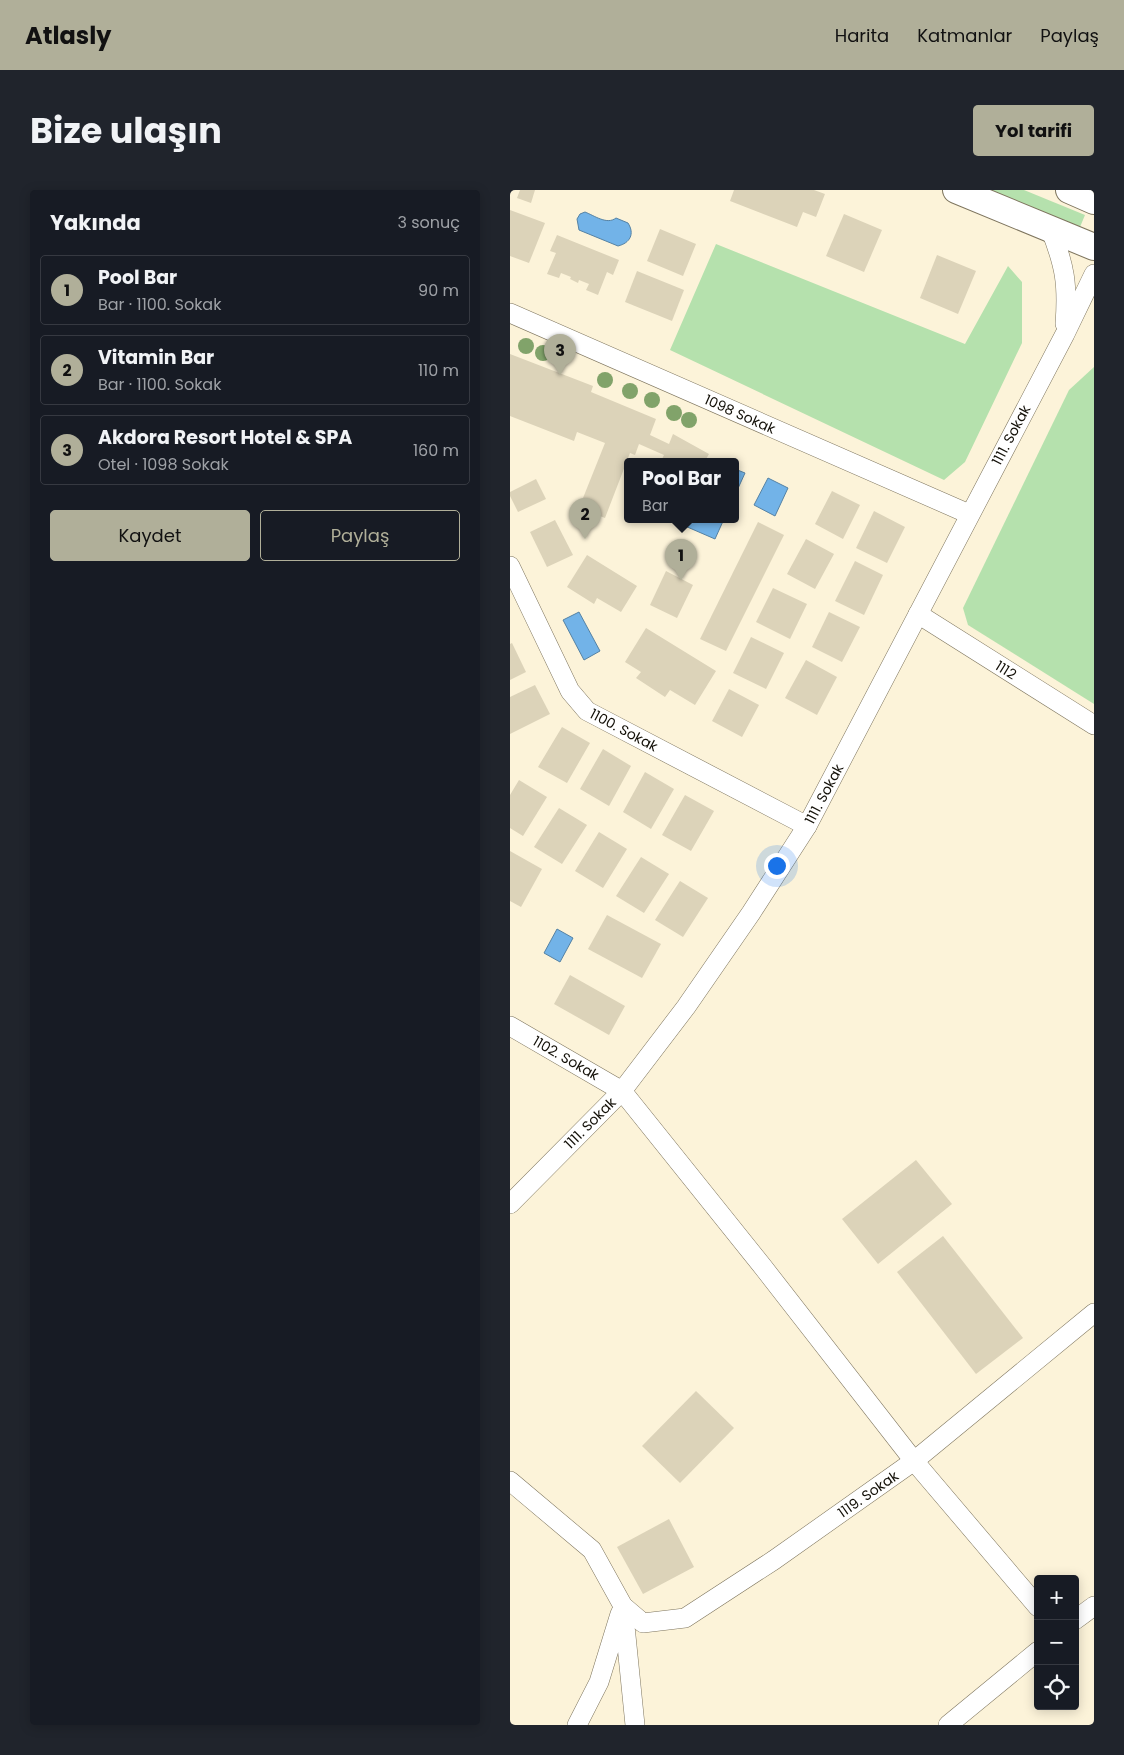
<!DOCTYPE html>
<html lang="tr">
<meta charset="utf-8">
<style>
body{margin:0;font-family:Poppins,sans-serif;background:#20242c;color:#f1f3f6}
.controls{position:absolute;right:15px;bottom:15px;display:grid;overflow:hidden;border-radius:5px;box-shadow:0 2px 12px #0003}
.controls button{width:45px;height:45px;display:grid;place-items:center;padding:0;border:0;border-bottom:1px solid #363941;background:#171b24;color:#f1f3f6;font:25px sans-serif}
.you{position:absolute;left:266px;top:675px;width:18px;height:18px;margin:-12px;border:4px solid #fff;border-radius:50%;background:#1a73e8;box-shadow:0 0 0 8px #1a73e833}
.badge{display:grid;place-items:center;width:32px;height:32px;border-radius:50%;background:#b0af99;color:#111;font-size:16px;font-weight:700}
.pin{position:absolute;translate:-50% -41px;filter:drop-shadow(0 1px 2px #0008)}
.pin::after{content:'';position:absolute;top:26px;width:18px;height:15px;background:inherit;clip-path:polygon(0 0,100% 0,50% 100%)}
.popup{position:absolute;left:114px;top:268px;width:115px;height:65px;box-sizing:border-box;display:grid;place-content:center;border-radius:5px;background:#171b24;filter:drop-shadow(0 1px 4px #0005);font-size:16px;white-space:nowrap;color:#9ea1a6}
.popup b{font-size:19px;color:#f1f3f6}
.popup::after{content:'';position:absolute;left:50%;top:100%;margin-left:-10px;border:10px solid transparent;border-top-color:#171b24}
.list{margin:0;padding:0;list-style:none}
h2{display:flex;justify-content:space-between;align-items:center;height:65px;margin:0;padding:0 20px;font-size:21px}
h2 small{font-size:16px;font-weight:400;color:#9ea1a6}
.list li{display:grid;grid-template-columns:32px 1fr auto;gap:15px;align-items:center;box-sizing:border-box;height:70px;margin:0 10px 10px;padding:0 10px;border:1px solid #363941;border-radius:5px}
.list b{display:block;font-size:19px;white-space:nowrap}
.list p{margin:0;font-size:16px;white-space:nowrap;color:#9ea1a6}
.list em{font-size:16px;font-style:normal;color:#9ea1a6}
.actions{display:flex;gap:10px;padding:15px 20px}
.actions a{flex:1;padding:11px 0;border:1px solid #b0af99;border-radius:5px;text-align:center;font-size:18px;color:#b0af99}
.actions .main{background:#b0af99;color:#111}
.icon{flex:none;width:28px;height:28px;fill:none;stroke:currentColor;stroke-width:2;stroke-linecap:round;stroke-linejoin:round}
.map{position:relative;flex:none;width:584px;height:1535px;overflow:hidden;border-radius:5px}
header{display:flex;align-items:center;gap:30px;box-sizing:border-box;height:70px;padding:0 25px;background:#b0af99;color:#111}
header strong{font-size:24px}
nav{display:flex;gap:28px;margin-inline-start:auto;font-size:18px}
.intro{display:flex;align-items:center;justify-content:space-between;box-sizing:border-box;height:120px;padding:0 30px}
h1{margin:0;font-size:35px}
.button{padding:12px 22px;border-radius:5px;background:#b0af99;color:#111;font-size:18px;font-weight:700}
main{display:flex;gap:30px;padding:0 30px}
aside{flex:1;background:#171b24;border-radius:5px;box-shadow:0 2px 12px #0003}
.map>svg:first-child{display:block}
.green{fill:#b5e1ad}
.water{fill:#72b3e8;stroke:#5582a4}
.building{fill:#dcd3b9}
.lines{fill:none;stroke-linecap:round;stroke-linejoin:round}
.minor-casing{stroke:#7e755e;stroke-width:20}
.secondary-casing{stroke:#7e755e;stroke-width:28}
.minor{stroke:#fff;stroke-width:19}
.secondary{stroke:#fff;stroke-width:26}
.tree{fill:#81a36a}
.labels{text-anchor:middle;dominant-baseline:central;stroke-width:4;stroke-linejoin:round;paint-order:stroke}
.street-label{font-size:14px;fill:#120f07;stroke:#fff}
</style>
<header>
<strong>Atlasly</strong>
<nav><a>Harita</a><a>Katmanlar</a><a>Paylaş</a></nav>
</header>
<div class="intro"><h1>Bize ulaşın</h1><a class="button">Yol tarifi</a></div>
<main>
<aside>
<h2>Yakında<small>3 sonuç</small></h2>
<ul class="list">
<li><span class="badge">1</span><div><b>Pool Bar</b><p>Bar · 1100. Sokak</p></div><em>90 m</em></li>
<li><span class="badge">2</span><div><b>Vitamin Bar</b><p>Bar · 1100. Sokak</p></div><em>110 m</em></li>
<li><span class="badge">3</span><div><b>Akdora Resort Hotel &amp; SPA</b><p>Otel · 1098 Sokak</p></div><em>160 m</em></li>
</ul>
<div class="actions"><a class="main">Kaydet</a><a>Paylaş</a></div>
</aside>
<div class="map">
<svg width="584" height="1535" viewBox="0 0 584 1535">
<rect width="100%" height="100%" fill="#fcf3d9"/>
<!-- green -->
<g class="green">
<path d="M 480,0 L 514,0 L 575,25 L 570,37 Z"/>
<path d="M 206,54 L 455,154 L 498,76 L 512,92 L 512,153 L 455,272 L 434,290 L 160,160 Z"/>
<path d="M 584,177 L 584,514 L 458,435 L 453,418 L 559,200 Z"/>
</g>
<!-- water -->
<g class="water">
<path d="M 75,22 C 85,26 97,35 106,28 L 118,33 C 125,44 120,53 108,56 L 69,40 L 67,29 L 70,24 Z"/>
<path d="M 225,279 L 235,283 L 225,305 Z"/>
<path d="M 258,288 L 278,298 L 265,326 L 244,315 Z"/>
<path d="M 179,329 L 214,329 L 205,349 L 175,336 Z"/>
<path d="M 69,422 L 90,461 L 74,470 L 53,430 Z"/>
<path d="M 47,739 L 63,748 L 50,772 L 34,763 Z"/>
</g>
<!-- building -->
<g class="building">
<path d="M 10,0 L 25,0 L 21,13 L 7,8 Z"/>
<path d="M 224,0 L 304,0 L 315,4 L 306,27 L 293,22 L 287,37 L 220,11 Z"/>
<path d="M 0,20 L 35,33 L 19,73 L 0,66 Z"/>
<path d="M 334,24 L 372,40 L 354,82 L 316,66 Z"/>
<path d="M 150,39 L 186,54 L 173,86 L 137,71 Z"/>
<path d="M 47,45 L 109,70 L 103,85 L 97,82 L 88,105 L 76,100 L 79,94 L 69,90 L 68,93 L 60,89 L 61,87 L 51,83 L 49,88 L 37,84 L 46,63 L 40,61 Z"/>
<path d="M 427,65 L 466,81 L 448,124 L 410,108 Z"/>
<path d="M 127,81 L 174,100 L 162,131 L 115,112 Z"/>
<path d="M 0,164 L 83,196 L 81,202 L 146,229 L 140,245 L 159,254 L 163,244 L 199,264 L 195,271 L 151,271 L 154,265 L 129,254 L 125,265 L 120,263 L 95,328 L 69,318 L 95,253 L 67,242 L 64,251 L 0,226 Z"/>
<path d="M 26,289 L 36,309 L 8,322 L 0,306 L 0,302 Z"/>
<path d="M 322,301 L 350,315 L 333,349 L 305,334 Z"/>
<path d="M 364,321 L 395,337 L 377,373 L 346,358 Z"/>
<path d="M 45,330 L 63,365 L 37,377 L 20,342 Z"/>
<path d="M 248,332 L 274,345 L 216,461 L 190,449 Z"/>
<path d="M 296,349 L 324,364 L 305,399 L 277,384 Z"/>
<path d="M 77,365 L 127,396 L 111,422 L 87,408 L 84,414 L 57,397 Z"/>
<path d="M 345,371 L 373,385 L 354,425 L 325,411 Z"/>
<path d="M 156,381 L 183,395 L 167,428 L 140,415 Z"/>
<path d="M 263,398 L 297,414 L 280,449 L 246,432 Z"/>
<path d="M 319,422 L 350,437 L 332,472 L 302,457 Z"/>
<path d="M 136,438 L 206,481 L 185,515 L 160,500 L 155,507 L 126,488 L 131,482 L 115,472 Z"/>
<path d="M 241,447 L 274,463 L 256,499 L 223,483 Z"/>
<path d="M 2,453 L 16,482 L 0,490 L 0,454 Z"/>
<path d="M 296,470 L 327,487 L 307,525 L 275,508 Z"/>
<path d="M 25,495 L 40,524 L 0,544 L 0,507 Z"/>
<path d="M 219,499 L 249,515 L 232,547 L 202,531 Z"/>
<path d="M 52,537 L 80,553 L 57,593 L 28,577 Z"/>
<path d="M 93,559 L 121,576 L 99,616 L 70,599 Z"/>
<path d="M 135,582 L 164,599 L 141,639 L 113,622 Z"/>
<path d="M 9,590 L 37,607 L 13,646 L 0,638 L 0,605 Z"/>
<path d="M 175,605 L 204,621 L 181,661 L 152,645 Z"/>
<path d="M 49,618 L 77,635 L 52,674 L 24,657 Z"/>
<path d="M 89,642 L 117,659 L 93,698 L 65,681 Z"/>
<path d="M 0,661 L 32,679 L 11,717 L 0,711 Z"/>
<path d="M 131,667 L 159,684 L 134,723 L 106,706 Z"/>
<path d="M 170,691 L 198,708 L 173,747 L 145,730 Z"/>
<path d="M 97,725 L 151,754 L 132,788 L 78,759 Z"/>
<path d="M 60,785 L 115,816 L 99,845 L 44,814 Z"/>
<path d="M 406,970 L 442,1014 L 368,1074 L 332,1029 Z"/>
<path d="M 433,1046 L 513,1148 L 466,1184 L 387,1082 Z"/>
<path d="M 186,1201 L 224,1238 L 170,1293 L 132,1256 Z"/>
<path d="M 159,1329 L 184,1377 L 133,1404 L 107,1357 Z"/>
</g>
<g class="lines">
<defs>
<g id="minor">
<path d="M 540,38 C 555,76 558,94 555,134"/>
<path d="M 0,123 L 459,324"/>
<path d="M 0,376 L 60,501 L 77,521 L 297,636"/>
<path d="M 408,424 L 584,535"/>
<path d="M 0,836 L 112,901 L 253,1077 L 404,1271 L 528,1417"/>
<path d="M 0,1014 L 112,901 L 176,817 L 241,723 L 297,636 L 555,144 L 584,84"/>
<path d="M 0,1291 L 82,1360 L 113,1416 L 125,1535"/>
<path d="M 113,1416 L 133,1433 L 175,1428 L 264,1370 L 404,1271 L 584,1123"/>
<path d="M 565,1430 L 584,1416"/>
<path d="M 67,1535 L 89,1492 L 110,1424"/>
<path d="M 438,1535 L 528,1461"/>
</g>
<g id="secondary">
<path d="M 446,0 L 584,57"/>
<path d="M 559,0 L 584,11"/>
</g>
</defs>
<!-- minor casing -->
<use href="#minor" class="minor-casing"/>
<!-- secondary casing -->
<use href="#secondary" class="secondary-casing"/>
<!-- minor -->
<use href="#minor" class="minor"/>
<!-- secondary -->
<use href="#secondary" class="secondary"/>
</g>
<!-- trees -->
<g class="tree">
<circle cx="16" cy="156" r="8"/>
<circle cx="33" cy="163" r="8"/>
<circle cx="95" cy="190" r="8"/>
<circle cx="120" cy="201" r="8"/>
<circle cx="142" cy="210" r="8"/>
<circle cx="164" cy="223" r="8"/>
<circle cx="179" cy="230" r="8"/>
</g>
<g class="labels">
<!-- street labels -->
<g class="street-label">
<text transform="translate(230 224) rotate(24)">1098 Sokak</text>
<text transform="translate(501 245) rotate(-62)">1111. Sokak</text>
<text transform="translate(496 480) rotate(32)">1112</text>
<text transform="translate(114 540) rotate(28)">1100. Sokak</text>
<text transform="translate(314 604) rotate(-62)">1111. Sokak</text>
<text transform="translate(56 868) rotate(30)">1102. Sokak</text>
<text transform="translate(80 933) rotate(-45)">1111. Sokak</text>
<text transform="translate(358 1304) rotate(-35)">1119. Sokak</text>
</g>
</g>
</svg>
<div class="controls">
<button>+</button>
<button>−</button>
<button><svg class="icon" aria-label="locate" viewBox="0 0 24 24"><circle cx="12" cy="12" r="6"/><path d="M12 2v4M12 18v4M2 12h4M18 12h4"/></svg></button>
</div>
<div class="you"></div>
<div class="pin badge" style="left:171px;top:390px">1</div>
<div class="popup"><b>Pool Bar</b>Bar</div>
<div class="pin badge" style="left:75px;top:349px">2</div>
<div class="pin badge" style="left:50px;top:185px">3</div>
</div>
</main>
